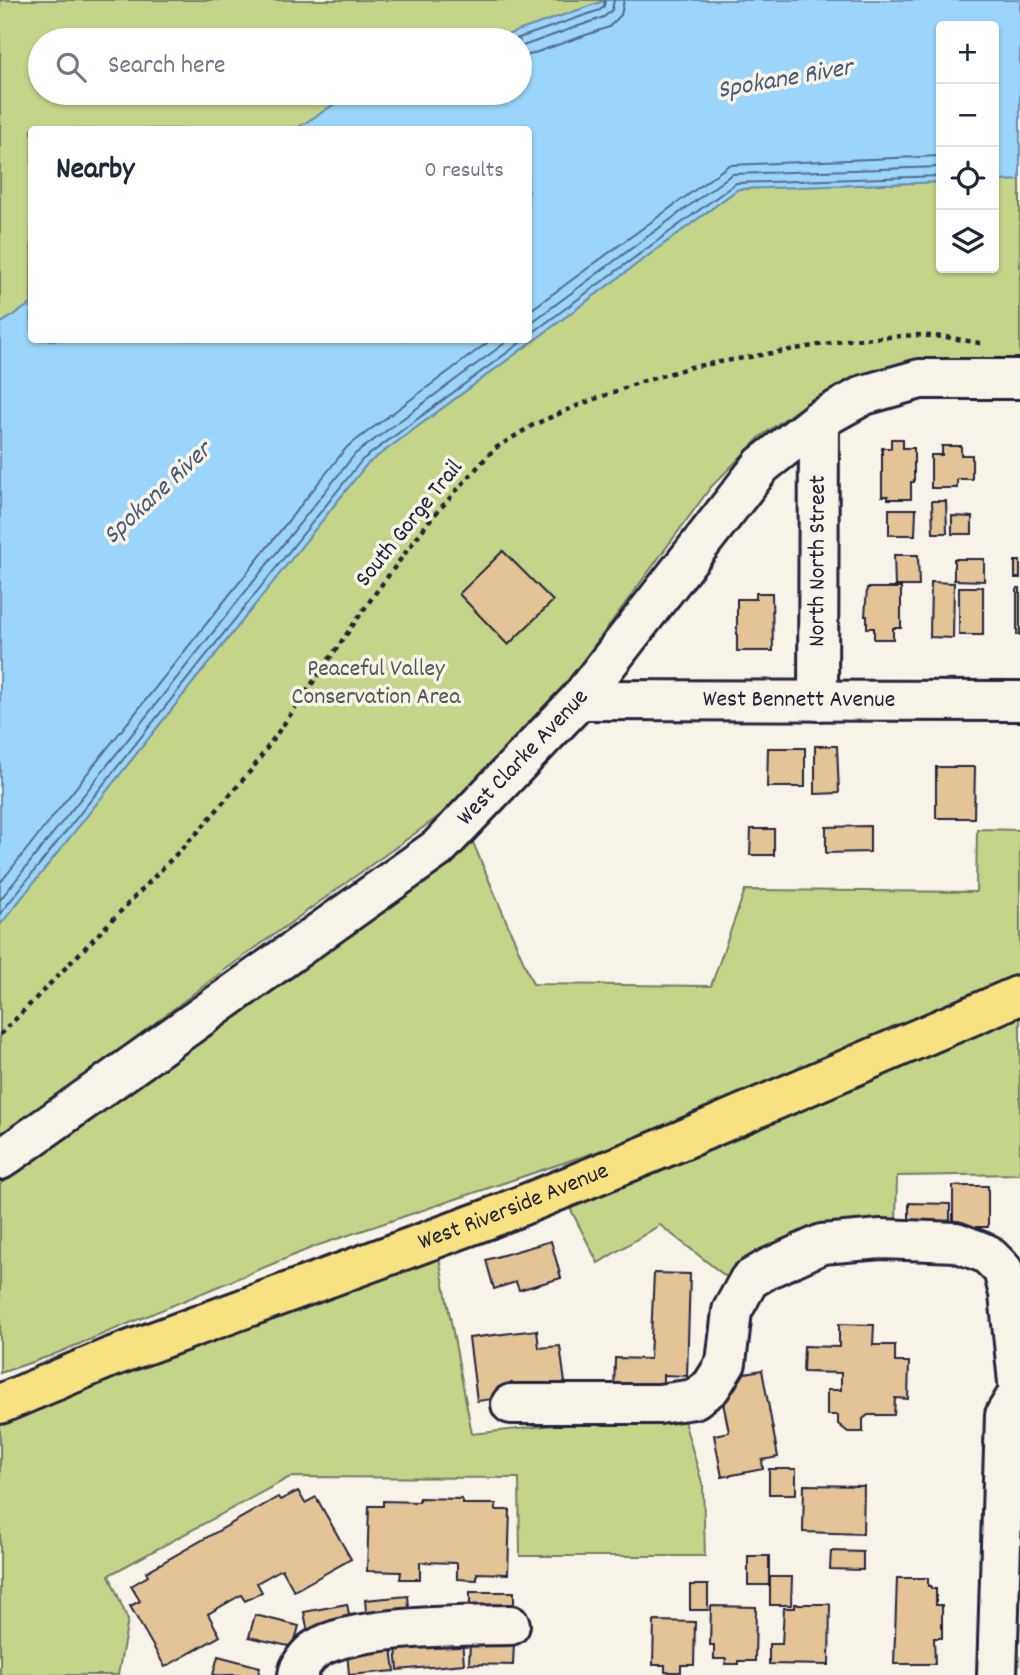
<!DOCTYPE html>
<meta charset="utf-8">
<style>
body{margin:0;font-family:Dekko,sans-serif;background:#f6f6f7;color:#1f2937}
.controls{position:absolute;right:21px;top:21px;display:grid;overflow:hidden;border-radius:7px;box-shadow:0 2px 5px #0004}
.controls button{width:63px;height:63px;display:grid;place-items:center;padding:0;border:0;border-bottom:2px solid #e0e1e3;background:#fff;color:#1f2937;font:35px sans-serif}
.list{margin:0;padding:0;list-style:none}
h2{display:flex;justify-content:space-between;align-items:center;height:91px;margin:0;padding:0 28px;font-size:30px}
h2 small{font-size:23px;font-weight:400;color:#747a83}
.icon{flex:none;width:38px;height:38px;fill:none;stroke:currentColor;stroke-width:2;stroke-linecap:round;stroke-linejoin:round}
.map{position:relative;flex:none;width:1020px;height:1675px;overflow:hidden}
.search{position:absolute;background:#fff;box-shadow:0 2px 5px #0004;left:28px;top:28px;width:504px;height:77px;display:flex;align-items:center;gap:18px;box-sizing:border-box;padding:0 24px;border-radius:38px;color:#747a83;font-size:26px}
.panel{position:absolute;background:#fff;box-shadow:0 2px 5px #0004;left:28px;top:126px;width:504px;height:217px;border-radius:7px}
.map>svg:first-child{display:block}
.green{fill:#c4d58a;stroke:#737c62;stroke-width:2}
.water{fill:#9bd5fb;stroke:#6b8dae;stroke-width:2}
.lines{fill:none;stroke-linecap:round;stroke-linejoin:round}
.shore{stroke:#526a88;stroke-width:2}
.building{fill:#e4c497;stroke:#22223b;stroke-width:2}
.minor-casing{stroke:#22223b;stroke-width:44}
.major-casing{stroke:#22223b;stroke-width:44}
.path{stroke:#22223b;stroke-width:4.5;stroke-dasharray:5 5;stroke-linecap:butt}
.minor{stroke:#f7f3e8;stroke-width:38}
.major{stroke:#f8e181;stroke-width:38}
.labels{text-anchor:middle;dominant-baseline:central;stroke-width:7;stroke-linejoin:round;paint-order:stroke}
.street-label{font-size:24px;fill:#22223b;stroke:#f7f3e8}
.park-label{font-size:24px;fill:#535853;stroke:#f7f3e8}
.water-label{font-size:26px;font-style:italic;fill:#465875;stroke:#f7f3e8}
</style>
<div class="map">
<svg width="1020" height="1675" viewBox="0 0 1020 1675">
<rect width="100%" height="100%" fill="#f7f3e8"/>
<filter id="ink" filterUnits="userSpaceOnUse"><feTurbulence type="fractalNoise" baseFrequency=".0143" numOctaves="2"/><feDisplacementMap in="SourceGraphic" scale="14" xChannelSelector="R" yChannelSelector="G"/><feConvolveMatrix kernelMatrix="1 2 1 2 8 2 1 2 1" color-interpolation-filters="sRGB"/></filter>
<g filter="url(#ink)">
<!-- green -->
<g class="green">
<path d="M 0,0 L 607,0 L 492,40 L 40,40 L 40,93 L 352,93 L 296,129 L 32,130 L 31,304 L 0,324 Z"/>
<path d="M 1020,180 L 1020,363 L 888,371 L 812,399 L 760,437 L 711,487 L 551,704 L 474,791 L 222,972 L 0,1141 L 0,925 L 367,464 L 738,189 L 941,182 L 941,268 L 994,268 L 994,181 Z"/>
<path d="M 977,829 L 1020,830 L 1020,977 L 661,1130 L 316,1246 L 50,1356 L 0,1373 L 0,1184 L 472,840 L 533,984 L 711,986 L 745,890 L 976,892 Z"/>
<path d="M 1020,1011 L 1020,1174 L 897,1176 L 896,1223 L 729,1279 L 660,1225 L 598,1263 L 567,1202 Z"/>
<path d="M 437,1247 L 472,1434 L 681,1411 L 703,1486 L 705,1556 L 520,1556 L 519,1478 L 290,1477 L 109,1575 L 128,1620 L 118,1675 L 0,1675 L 0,1414 Z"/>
</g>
<!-- water -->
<path class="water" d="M 607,0 L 1020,0 L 1020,180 L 994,181 L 994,26 L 941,26 L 941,182 L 738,189 L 367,464 L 0,925 L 0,324 L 31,304 L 32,340 L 528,340 L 528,130 L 296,129 L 352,93 L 520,93 L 520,40 L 492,40 Z"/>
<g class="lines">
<!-- shore -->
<g class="shore">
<path d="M 513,40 L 600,10 L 604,6 L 605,0"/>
<path d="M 520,47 L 604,17 L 612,10 L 614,0"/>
<path d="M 520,58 L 609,27 L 621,15 L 624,0"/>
<path d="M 528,312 L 729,165 L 941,156"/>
<path d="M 528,325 L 732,174 L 941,167"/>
<path d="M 528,336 L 736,183 L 941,176"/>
<path d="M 0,883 L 347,447 L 491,340"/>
<path d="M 0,900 L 355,454 L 509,340"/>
<path d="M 0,914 L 362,460 L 524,340"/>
</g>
</g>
<!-- building -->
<g class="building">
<path d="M 891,439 L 903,439 L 903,448 L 914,448 L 914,482 L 911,482 L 911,499 L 888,499 L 888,496 L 882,496 L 882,448 L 891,448 Z"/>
<path d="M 942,446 L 961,446 L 961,455 L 972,455 L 972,479 L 957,479 L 957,488 L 931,488 L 931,455 L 942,455 Z"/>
<path d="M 932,501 L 946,501 L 947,533 L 933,533 Z"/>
<path d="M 889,509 L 916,509 L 915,535 L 889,535 Z"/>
<path d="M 952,516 L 972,517 L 972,534 L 952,534 Z"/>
<path d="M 503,551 L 553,601 L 508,645 L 459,594 Z"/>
<path d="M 894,555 L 918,555 L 919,586 L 895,586 Z"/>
<path d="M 954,559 L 984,559 L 984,581 L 954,580 Z"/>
<rect x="1015" y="561" width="5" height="17"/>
<path d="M 931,582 L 954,583 L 953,638 L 930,637 Z"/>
<rect x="959" y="587" width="24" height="48"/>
<path d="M 867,588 L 901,588 L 901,628 L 893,628 L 893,639 L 874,639 L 874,628 L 867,628 L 867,616 L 865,616 Z"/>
<rect x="1017" y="588" width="3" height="47"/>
<path d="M 756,593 L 772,593 L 773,651 L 737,651 L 737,599 L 756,599 Z"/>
<path d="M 815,746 L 837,746 L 839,793 L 815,794 Z"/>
<path d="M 768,748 L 805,748 L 805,787 L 767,787 Z"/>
<path d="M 936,767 L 975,767 L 974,818 L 936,818 Z"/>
<path d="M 870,826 L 870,852 L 826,853 L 826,827 Z"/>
<path d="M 751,829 L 774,829 L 774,855 L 750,855 Z"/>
<rect x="953" y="1186" width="35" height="41"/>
<path d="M 909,1203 L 950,1204 L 950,1232 L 909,1231 Z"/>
<path d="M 551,1241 L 561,1278 L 519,1290 L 516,1282 L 494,1289 L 486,1260 Z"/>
<path d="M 654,1273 L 690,1274 L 687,1376 L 663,1375 L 663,1395 L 614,1394 L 615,1358 L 650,1359 Z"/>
<path d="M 839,1324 L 874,1325 L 873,1345 L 895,1345 L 895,1362 L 909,1362 L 908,1399 L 895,1398 L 894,1415 L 868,1415 L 863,1419 L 863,1432 L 848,1432 L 838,1424 L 838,1415 L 827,1415 L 827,1390 L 841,1390 L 841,1373 L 803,1372 L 804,1346 L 839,1347 Z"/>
<path d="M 537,1330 L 539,1348 L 560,1346 L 566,1390 L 477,1401 L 469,1338 Z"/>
<path d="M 762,1370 L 778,1457 L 762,1460 L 763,1469 L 722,1477 L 714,1435 L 729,1432 L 718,1378 Z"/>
<rect x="769" y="1469" width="27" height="25"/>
<path d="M 804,1485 L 864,1486 L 863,1534 L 803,1532 Z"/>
<path d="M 298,1491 L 305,1503 L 316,1497 L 351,1559 L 294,1591 L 282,1569 L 257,1583 L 262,1592 L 245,1601 L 241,1595 L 208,1614 L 220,1636 L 165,1667 L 130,1606 L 140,1601 L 131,1586 L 148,1576 L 146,1572 L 278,1497 L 280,1500 Z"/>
<path d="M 419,1498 L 462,1499 L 462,1504 L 496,1504 L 496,1510 L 510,1510 L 508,1574 L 477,1573 L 477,1580 L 457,1579 L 457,1563 L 420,1562 L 420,1579 L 400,1579 L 401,1572 L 367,1571 L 369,1506 L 383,1506 L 383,1501 L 419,1502 Z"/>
<path d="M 831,1551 L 863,1552 L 863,1570 L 830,1569 Z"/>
<rect x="748" y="1556" width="21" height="29"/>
<path d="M 770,1577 L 792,1577 L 791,1605 L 770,1605 Z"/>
<path d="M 897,1578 L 928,1578 L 928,1586 L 931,1586 L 931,1589 L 936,1589 L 936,1605 L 942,1605 L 942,1638 L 934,1638 L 935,1664 L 894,1664 Z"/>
<rect x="690" y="1585" width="18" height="25"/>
<rect x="470" y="1592" width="44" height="22"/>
<path d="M 408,1596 L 410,1619 L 367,1622 L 365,1600 Z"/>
<path d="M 347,1604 L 351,1625 L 308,1633 L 304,1612 Z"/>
<path d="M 795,1604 L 830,1604 L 829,1665 L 769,1664 L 769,1644 L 782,1644 L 784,1608 L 795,1608 Z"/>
<path d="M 711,1606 L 756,1607 L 755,1661 L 738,1661 L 738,1664 L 725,1664 L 726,1659 L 714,1659 L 714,1645 L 710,1645 Z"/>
<path d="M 255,1615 L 299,1626 L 294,1644 L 288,1646 L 249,1637 Z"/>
<path d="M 654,1621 L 695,1622 L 694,1665 L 681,1665 L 681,1672 L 665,1672 L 665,1665 L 653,1665 Z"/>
<path d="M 462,1640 L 464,1664 L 398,1670 L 396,1646 Z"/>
<path d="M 470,1642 L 514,1642 L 513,1665 L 469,1664 Z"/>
<path d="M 392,1648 L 395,1671 L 349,1675 L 347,1652 Z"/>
<path d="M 218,1656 L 260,1667 L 258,1675 L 213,1675 Z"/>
</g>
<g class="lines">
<defs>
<g id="minor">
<path id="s1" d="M 579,700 L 1020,701"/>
<path id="s2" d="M 818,701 L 819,420"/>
<path id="s3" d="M 0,1160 L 438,848 L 579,700 L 762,465 L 819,420 L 864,395 L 920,379 L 1020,379"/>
<path d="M 511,1404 L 659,1404 L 694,1399 L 711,1387 L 726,1363 L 732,1311 L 749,1280 L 769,1268 L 822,1244 L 881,1239 L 956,1242 L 987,1254 L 1003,1270 L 1009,1294 L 1019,1392"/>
<path d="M 298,1675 C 299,1666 308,1654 316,1649 C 353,1625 464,1626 510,1625"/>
<path d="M 997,1675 L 1005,1415 L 1019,1392"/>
</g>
<g id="major">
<path id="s4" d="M 0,1404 L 109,1358 L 488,1219 L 661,1149 L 1020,995"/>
</g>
</defs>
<!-- minor casing -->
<use href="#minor" class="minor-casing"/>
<!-- major casing -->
<use href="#major" class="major-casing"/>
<!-- path -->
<path class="path" d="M 0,1035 L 197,833 L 253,768 L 374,595 L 429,521 L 494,449 L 533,425 L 579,405 L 638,383 L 691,367 L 848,340 L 916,335 L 946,337 L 985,344"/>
<!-- minor -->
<use href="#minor" class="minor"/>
<!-- major -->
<use href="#major" class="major"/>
</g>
</g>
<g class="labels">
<!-- street labels -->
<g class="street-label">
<text transform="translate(410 524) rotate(-51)">South Gorge Trail</text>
<text stroke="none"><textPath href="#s2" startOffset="140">North North Street</textPath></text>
<text stroke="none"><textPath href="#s1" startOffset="220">West Bennett Avenue</textPath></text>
<text stroke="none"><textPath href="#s3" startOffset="662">West Clarke Avenue</textPath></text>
<text stroke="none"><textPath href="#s4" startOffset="550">West Riverside Avenue</textPath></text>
</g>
<!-- park labels -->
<g class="park-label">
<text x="376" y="670">Peaceful Valley<tspan x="376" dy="28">Conservation Area</tspan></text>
</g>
<!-- water labels -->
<g class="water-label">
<text transform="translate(785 80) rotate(-10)">Spokane River</text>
<text transform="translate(158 494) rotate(-43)">Spokane River</text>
</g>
</g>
</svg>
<div class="controls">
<button>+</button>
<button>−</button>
<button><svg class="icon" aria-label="locate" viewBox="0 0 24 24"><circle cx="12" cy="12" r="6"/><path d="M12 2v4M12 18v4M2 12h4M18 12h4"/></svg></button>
<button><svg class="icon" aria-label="layers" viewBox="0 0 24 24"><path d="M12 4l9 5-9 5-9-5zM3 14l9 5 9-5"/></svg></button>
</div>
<div class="search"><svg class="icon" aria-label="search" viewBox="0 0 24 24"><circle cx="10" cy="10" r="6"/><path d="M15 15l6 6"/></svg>Search here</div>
<section class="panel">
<h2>Nearby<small>0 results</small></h2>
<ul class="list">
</ul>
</section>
</div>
